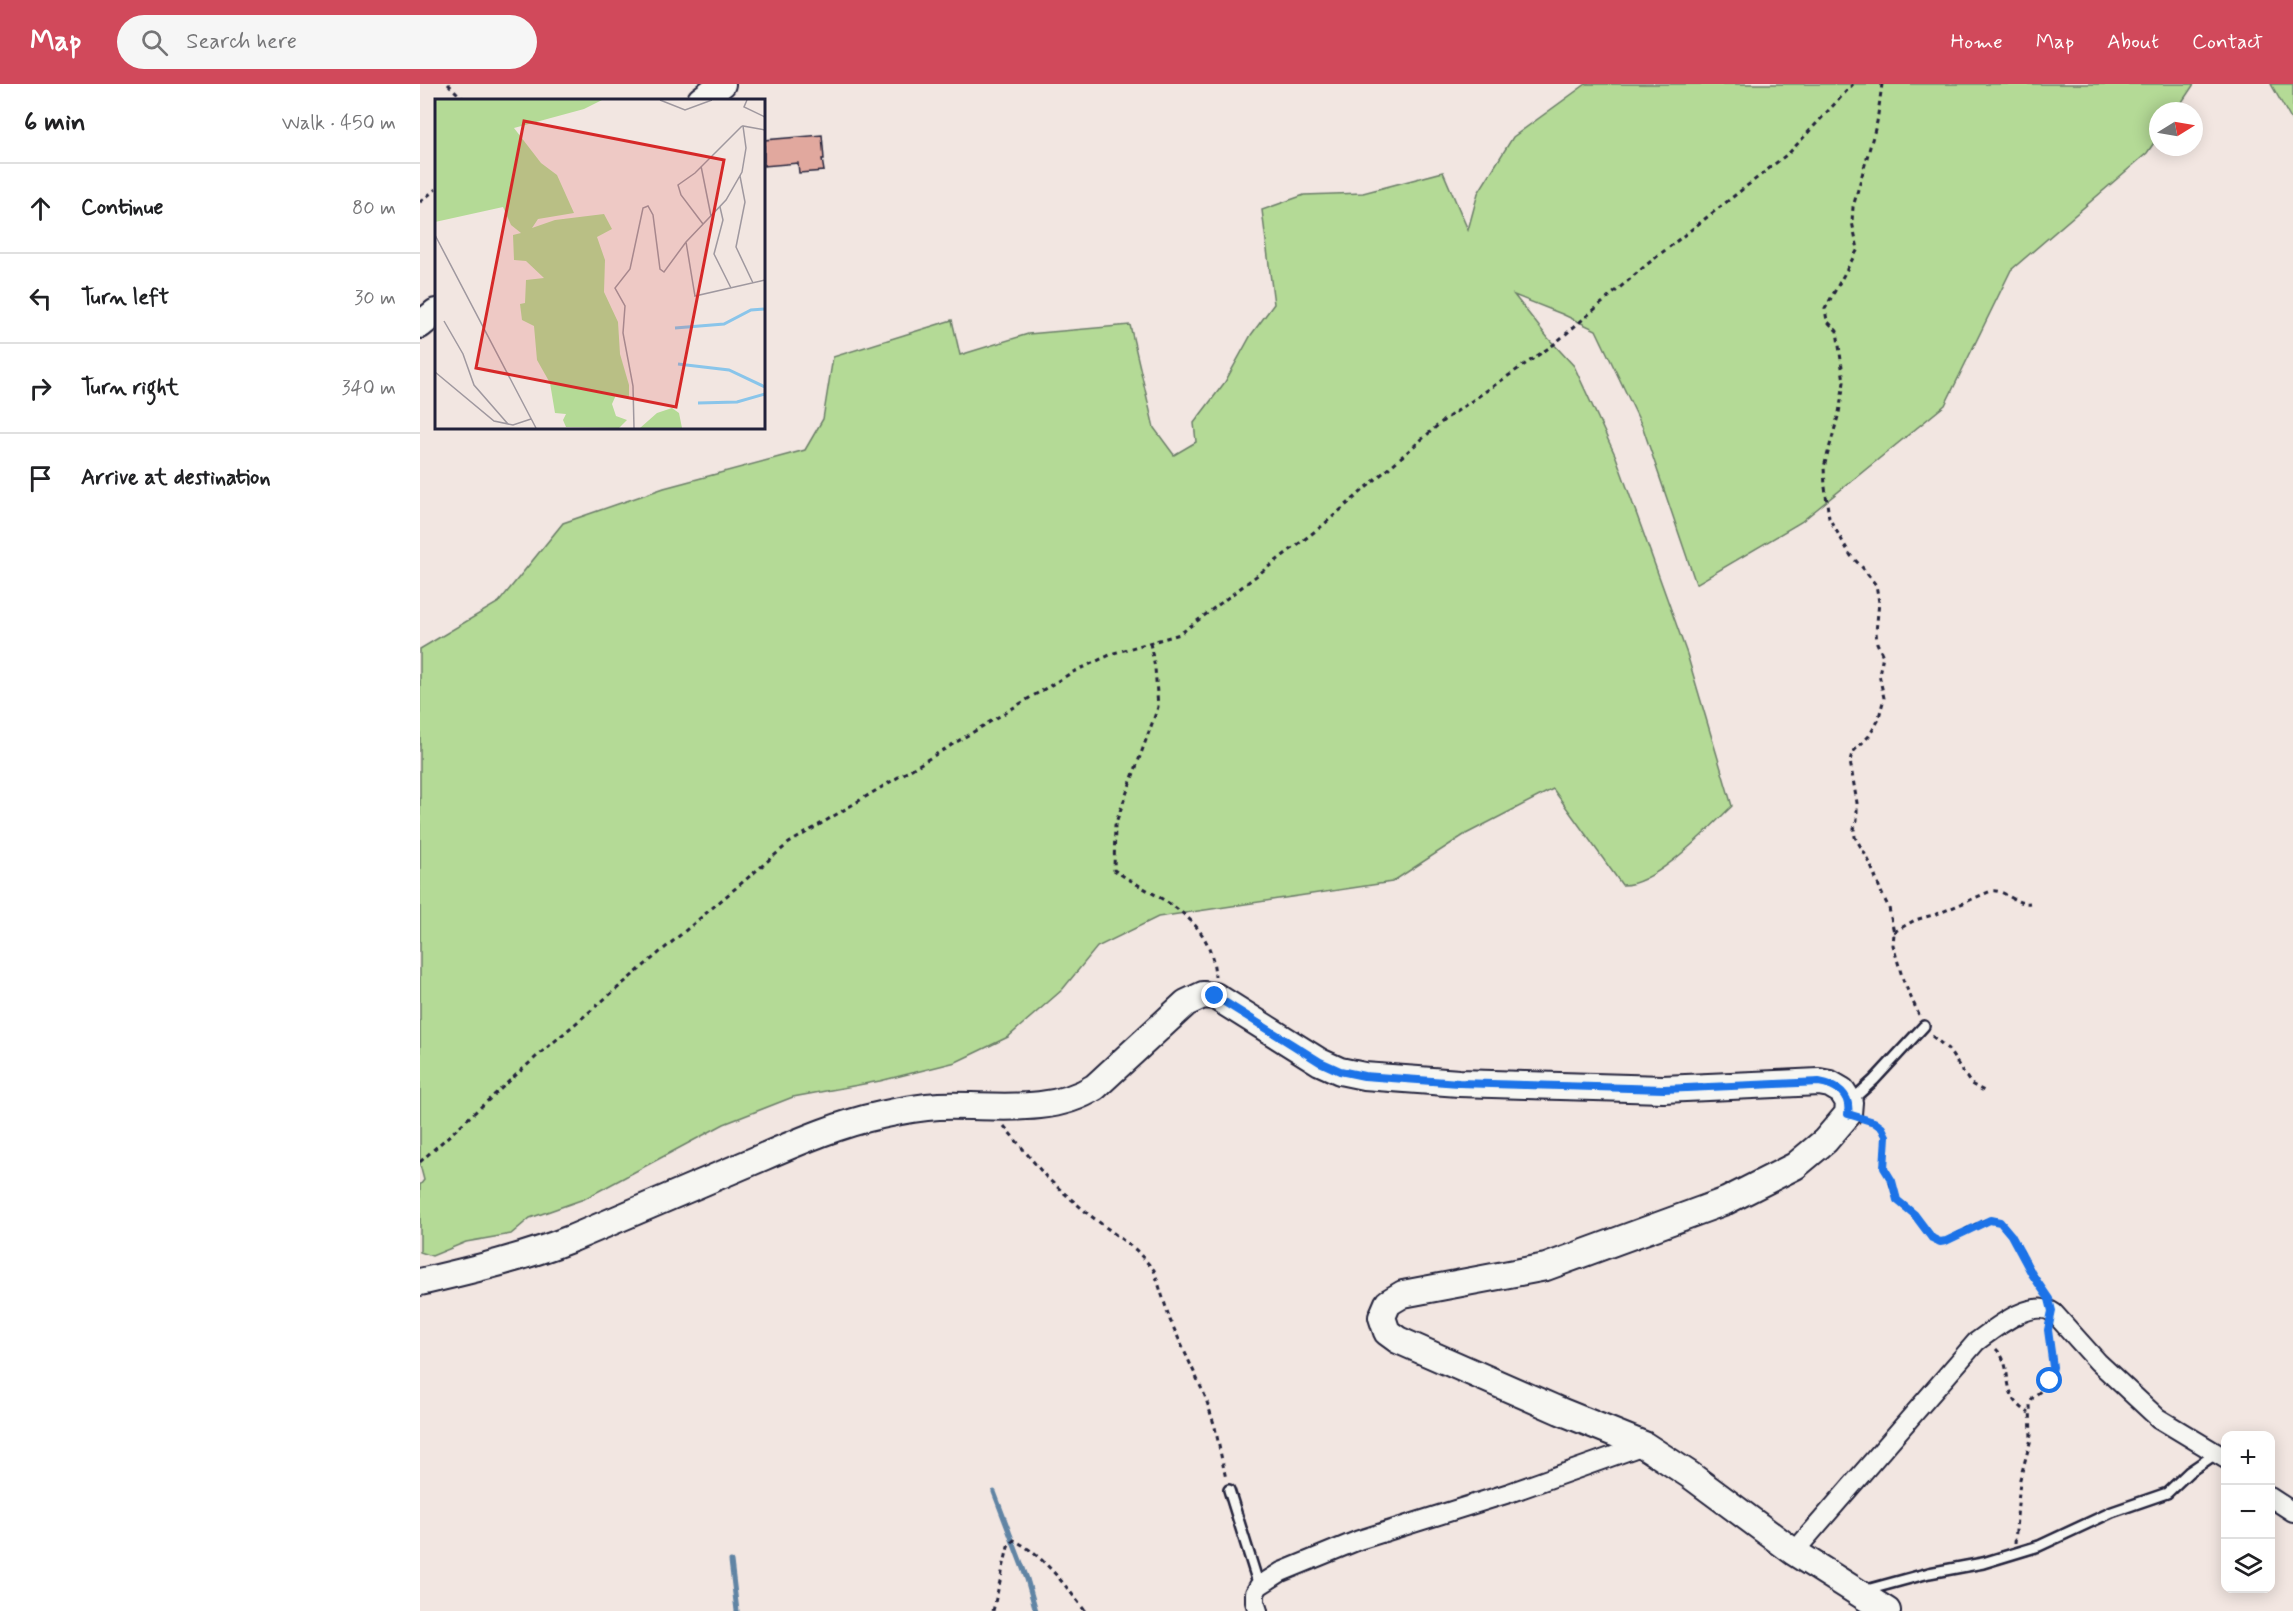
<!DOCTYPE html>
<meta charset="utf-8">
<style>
body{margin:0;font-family:Mynerve,sans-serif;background:#f6f6f6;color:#202124}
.controls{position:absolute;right:18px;bottom:18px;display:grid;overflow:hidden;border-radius:12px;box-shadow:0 3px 15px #0003}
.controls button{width:54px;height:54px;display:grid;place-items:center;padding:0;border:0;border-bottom:2px solid #e0e0e0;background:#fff;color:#202124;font:30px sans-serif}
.compass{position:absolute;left:1729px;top:18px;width:54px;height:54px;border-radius:50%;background:#fff;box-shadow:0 3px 15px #0003;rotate:79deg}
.stop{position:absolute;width:18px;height:18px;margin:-14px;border:4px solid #1a73e8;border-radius:50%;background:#fff}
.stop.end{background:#1a73e8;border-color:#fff;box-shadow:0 2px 6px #0008}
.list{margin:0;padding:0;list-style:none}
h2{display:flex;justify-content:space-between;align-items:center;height:78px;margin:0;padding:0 24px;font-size:26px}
h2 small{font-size:20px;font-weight:400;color:#757577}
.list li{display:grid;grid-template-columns:39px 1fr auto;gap:18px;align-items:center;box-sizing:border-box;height:90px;padding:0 24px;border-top:2px solid #e0e0e0}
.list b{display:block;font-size:22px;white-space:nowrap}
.list em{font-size:20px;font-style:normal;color:#757577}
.icon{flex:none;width:33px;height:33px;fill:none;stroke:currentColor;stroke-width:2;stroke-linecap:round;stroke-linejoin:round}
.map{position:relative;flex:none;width:1873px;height:1527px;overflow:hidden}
header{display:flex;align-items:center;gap:36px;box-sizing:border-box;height:84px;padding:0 30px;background:#d1495b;color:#fff}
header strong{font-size:28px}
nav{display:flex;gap:33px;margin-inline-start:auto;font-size:21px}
.search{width:420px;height:54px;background:#f6f6f6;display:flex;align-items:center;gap:15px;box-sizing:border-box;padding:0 21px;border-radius:33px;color:#757577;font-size:22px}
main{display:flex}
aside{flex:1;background:#fff}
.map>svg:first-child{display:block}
.green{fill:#b4da96;stroke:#6b7e68;stroke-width:1.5}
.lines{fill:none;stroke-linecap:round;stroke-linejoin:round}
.stream{stroke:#6084a4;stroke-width:5}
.building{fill:#e1a89e;stroke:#22223b;stroke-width:1.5}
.lane-casing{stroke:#22223b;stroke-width:14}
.street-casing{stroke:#22223b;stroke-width:22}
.secondary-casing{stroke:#22223b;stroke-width:30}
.path{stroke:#22223b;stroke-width:3;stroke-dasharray:4.5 4.5;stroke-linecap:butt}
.lane{stroke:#f6f6f2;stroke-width:9}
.street{stroke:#f6f6f2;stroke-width:18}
.secondary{stroke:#f6f6f2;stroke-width:26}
.route{stroke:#1a73e8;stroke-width:8}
.inset-river{fill:none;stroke:#8ac5ea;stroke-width:3}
.inset-road{fill:none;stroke:#9f989f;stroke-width:1.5}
.view{fill:#d62828;fill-opacity:0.15;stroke:#d62828;stroke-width:3}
.inset-edge{fill:none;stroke:#22223b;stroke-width:3}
</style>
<header>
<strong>Map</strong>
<div class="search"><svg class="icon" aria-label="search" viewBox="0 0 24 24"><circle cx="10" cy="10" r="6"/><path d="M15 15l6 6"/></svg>Search here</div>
<nav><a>Home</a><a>Map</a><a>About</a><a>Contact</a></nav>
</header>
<main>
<aside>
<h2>6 min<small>Walk · 450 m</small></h2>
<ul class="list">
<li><svg class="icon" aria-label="ahead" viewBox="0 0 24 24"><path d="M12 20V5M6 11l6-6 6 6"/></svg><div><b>Continue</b></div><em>80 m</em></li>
<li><svg class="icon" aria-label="left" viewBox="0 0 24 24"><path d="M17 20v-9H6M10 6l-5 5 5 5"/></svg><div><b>Turn left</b></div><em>30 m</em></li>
<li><svg class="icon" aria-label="right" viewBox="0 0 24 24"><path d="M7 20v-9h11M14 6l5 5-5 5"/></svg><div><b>Turn right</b></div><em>340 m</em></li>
<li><svg class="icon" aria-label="arrive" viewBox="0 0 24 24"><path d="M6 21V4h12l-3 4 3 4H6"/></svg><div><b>Arrive at destination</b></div></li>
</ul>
</aside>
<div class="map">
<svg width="1873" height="1527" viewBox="0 0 1873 1527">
<rect width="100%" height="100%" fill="#f2e6e1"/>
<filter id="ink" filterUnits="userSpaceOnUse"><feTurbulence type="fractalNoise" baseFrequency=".0167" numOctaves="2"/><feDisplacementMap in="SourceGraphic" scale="12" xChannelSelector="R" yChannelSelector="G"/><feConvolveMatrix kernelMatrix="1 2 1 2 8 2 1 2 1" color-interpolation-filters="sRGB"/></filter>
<g filter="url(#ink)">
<!-- green -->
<g class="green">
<path d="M 1166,0 L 1774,0 L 1756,27 L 1738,27 L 1738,53 L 1727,69 L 1591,186 L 1525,321 L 1381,438 L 1276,500 L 1223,344 L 1176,246 L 1142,230 L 1094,211 L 1128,254 L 1154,282 L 1196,373 L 1267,570 L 1312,722 C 1289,744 1235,802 1202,801 L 1133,705 L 1044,751 L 972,798 L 738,833 L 677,863 L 642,906 L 588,953 L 536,978 L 460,997 L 373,1013 L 304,1040 L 164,1115 L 110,1134 L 91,1150 L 46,1158 L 12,1172 L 0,1168 L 0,1101 L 4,1096 L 0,1081 L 0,565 L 79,518 L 143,439 L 244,404 L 385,366 L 403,335 L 413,273 L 532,236 L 540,271 L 608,250 L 710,241 L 734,344 L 754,371 L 776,358 L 774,339 L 805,298 L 831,251 L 854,220 L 842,126 L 884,111 L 943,109 L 1023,88 L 1048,146 L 1058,109 L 1093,53 Z"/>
<path d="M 1851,0 L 1873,0 L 1873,39 Z"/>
</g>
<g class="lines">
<!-- stream -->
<g class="stream">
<path d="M 574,1408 L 607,1495 L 616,1527"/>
<path d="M 311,1477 L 317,1527"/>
</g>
</g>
<!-- building -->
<path class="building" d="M 402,51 L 404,75 L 402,75 L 404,87 L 379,89 L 378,79 L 344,82 L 344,56 Z"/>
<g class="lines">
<defs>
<g id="lane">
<path d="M 1431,1017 L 1454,996 L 1504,942"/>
<path d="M 809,1406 L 839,1502"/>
<path d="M 1443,1507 L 1509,1489 L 1563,1479 L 1619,1462 L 1692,1428 L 1747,1409 L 1769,1388 L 1797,1369"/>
</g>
<g id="street">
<path d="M 1850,1413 L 1873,1428"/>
<path d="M 1374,1468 L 1556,1258 C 1574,1245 1612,1213 1634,1229 L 1678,1278 L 1738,1334 L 1806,1375"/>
<path d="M 838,1527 L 835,1518 L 835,1509 L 839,1502 L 861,1488 L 939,1456 L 1089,1409 L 1224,1361"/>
</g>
<g id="secondary">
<path d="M 281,16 L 302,0"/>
<path d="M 0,241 L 16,228"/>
<path d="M 0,1198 C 51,1186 103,1174 153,1154 C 210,1130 267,1105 324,1081 C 369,1062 414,1041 461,1031 C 479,1027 500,1023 519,1022 C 570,1020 630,1032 675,1003 L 766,919 L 783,911 L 795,912 L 900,978 L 920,987 L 944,992 L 1039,999 L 1243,1005 L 1399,998 L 1410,1000 L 1422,1007 L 1429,1018 L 1428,1030 L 1405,1057 L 1375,1082 L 1306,1117 L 1126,1183 L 983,1210 L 968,1219 L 962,1233 L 967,1248 L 978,1256 L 1140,1327 L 1224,1361 L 1270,1391 L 1374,1468 L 1467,1527"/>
</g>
</defs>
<!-- lane casing -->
<use href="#lane" class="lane-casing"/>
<!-- street casing -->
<use href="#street" class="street-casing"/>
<!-- secondary casing -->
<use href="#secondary" class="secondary-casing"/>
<!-- path -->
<g class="path">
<path d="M 28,0 L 44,16"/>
<path d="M 1462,0 L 1457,38 L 1433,123 L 1432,138 L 1438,165 L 1405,225 L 1407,237 L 1417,247 L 1424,298 L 1419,329 L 1404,383 L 1405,403 L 1409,434 L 1431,472 L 1442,483 L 1456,501 L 1459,518 L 1456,548 L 1457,559 L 1463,572 L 1459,590 L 1464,614 L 1458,637 L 1449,652 L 1432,669 L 1430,677 L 1437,719 L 1437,736 L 1434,745 L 1435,753 L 1449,777 L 1462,810 L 1469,824 L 1474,849 L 1473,861 L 1483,896 L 1499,931"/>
<path d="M 0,118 L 16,105"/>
<path d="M 730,559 L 735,584 L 738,623 L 695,741 L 694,786 C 738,816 792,830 795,893"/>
<path d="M 1474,848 L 1495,836 L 1520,829 L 1571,807 C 1586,805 1594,821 1610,819"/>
<path d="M 1512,952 L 1528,965 L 1551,1000 L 1566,1008"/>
<path d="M 1447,1036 C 1474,1045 1462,1061 1464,1082 C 1465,1084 1474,1109 1475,1112 C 1479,1121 1489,1124 1495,1131 C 1503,1142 1508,1151 1520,1158 L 1526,1157 C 1539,1150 1554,1139 1569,1136 C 1589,1132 1613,1193 1624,1208"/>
<path d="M 584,1042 L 627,1094 L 667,1129 L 716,1166 L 734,1186 L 750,1236 L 785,1312 L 795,1343 L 806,1395"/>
<path d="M 0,1078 L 116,973 L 369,759 L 651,589 L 694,569 L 760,550 L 902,442 L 1024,336 L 1133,261 L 1225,182 L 1370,68 L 1433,0"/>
<path d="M 1576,1265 C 1596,1285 1577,1309 1609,1329"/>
<path d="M 1595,1459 L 1600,1395 L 1611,1355 L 1610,1320 L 1613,1313 L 1626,1303 L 1632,1291 L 1633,1283 L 1628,1248"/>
<path d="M 573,1527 L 588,1463 L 594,1456 C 623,1471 645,1501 665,1527"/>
</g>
<!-- lane -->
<use href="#lane" class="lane"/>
<!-- street -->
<use href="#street" class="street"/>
<!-- secondary -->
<use href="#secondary" class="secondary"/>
</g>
</g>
<g class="lines" filter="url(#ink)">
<!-- route -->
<path class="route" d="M 795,912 L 900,978 L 920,987 L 944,992 L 1039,999 L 1244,1005 L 1399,998 C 1417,1001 1431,1010 1428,1030 L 1454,1038 L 1462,1044 L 1466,1052 L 1464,1084 L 1472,1097 L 1477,1116 L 1494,1130 L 1512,1154 L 1520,1158 L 1526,1157 L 1570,1136 L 1580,1138 L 1591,1151 L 1612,1190 L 1629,1215 L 1632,1227 L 1628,1246 L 1633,1283 L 1630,1297"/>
</g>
<!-- overview -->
<g transform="translate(15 15)">
<rect width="330" height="330" fill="#f2e6e1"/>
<path d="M 0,1 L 167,1 L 149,10 L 79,29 L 106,64 L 122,76 L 139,114 L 103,120 L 97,129 L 120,121 L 169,115 L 177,130 L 162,138 L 170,161 L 169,193 L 183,223 L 185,255 L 194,286 L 194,299 L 181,296 L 177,305 L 181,317 L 192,321 L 184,329 L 131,328 L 128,321 L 131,315 L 120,314 L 115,284 L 102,261 L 99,227 L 87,221 L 85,205 L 90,204 L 91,181 L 109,179 L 91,162 L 79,161 L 78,136 L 86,134 L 76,126 L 68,108 L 0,123 ZM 237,309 L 244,314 L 247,329 L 205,329 L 222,314 Z" fill="#b4da96"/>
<path class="inset-river" d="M 240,229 L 289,225 L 316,211 L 330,210M 243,265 L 294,271 L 330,288M 263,304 L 302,303 L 330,295"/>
<path class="inset-road" d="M 225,1 L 250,11 L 277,1M 312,1 L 309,8 L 330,18M 266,67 L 276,117M 305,77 L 310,103 L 301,148 L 318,184M 285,108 L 288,121 L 279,155 L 296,189M 268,125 L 246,96 L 243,86 L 260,74 L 307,27M 0,136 L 101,329M 251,143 L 260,197 L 330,181M 9,222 L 28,255 L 39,286 L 73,325M 0,273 L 59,322 L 78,326 L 96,320M 199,329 L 198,287 L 188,234 L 190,207 L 180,189 L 195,170 L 208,109 L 213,107 L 218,116 L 225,170 L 229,173 L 251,143 L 291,101 L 307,73 L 311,49 L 308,27 L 330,31"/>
<path class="view" d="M 89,22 L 289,61 L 241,308 L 41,269 Z"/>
<rect width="330" height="330" class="inset-edge"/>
</g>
</svg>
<div class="controls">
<button>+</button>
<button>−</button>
<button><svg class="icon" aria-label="layers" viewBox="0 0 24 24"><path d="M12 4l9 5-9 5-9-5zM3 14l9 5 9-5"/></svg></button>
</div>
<svg class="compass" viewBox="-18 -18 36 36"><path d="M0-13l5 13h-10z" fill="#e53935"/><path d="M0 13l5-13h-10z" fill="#757577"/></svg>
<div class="stop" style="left:1630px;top:1297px"></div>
<div class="stop end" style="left:795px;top:912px"></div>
</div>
</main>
